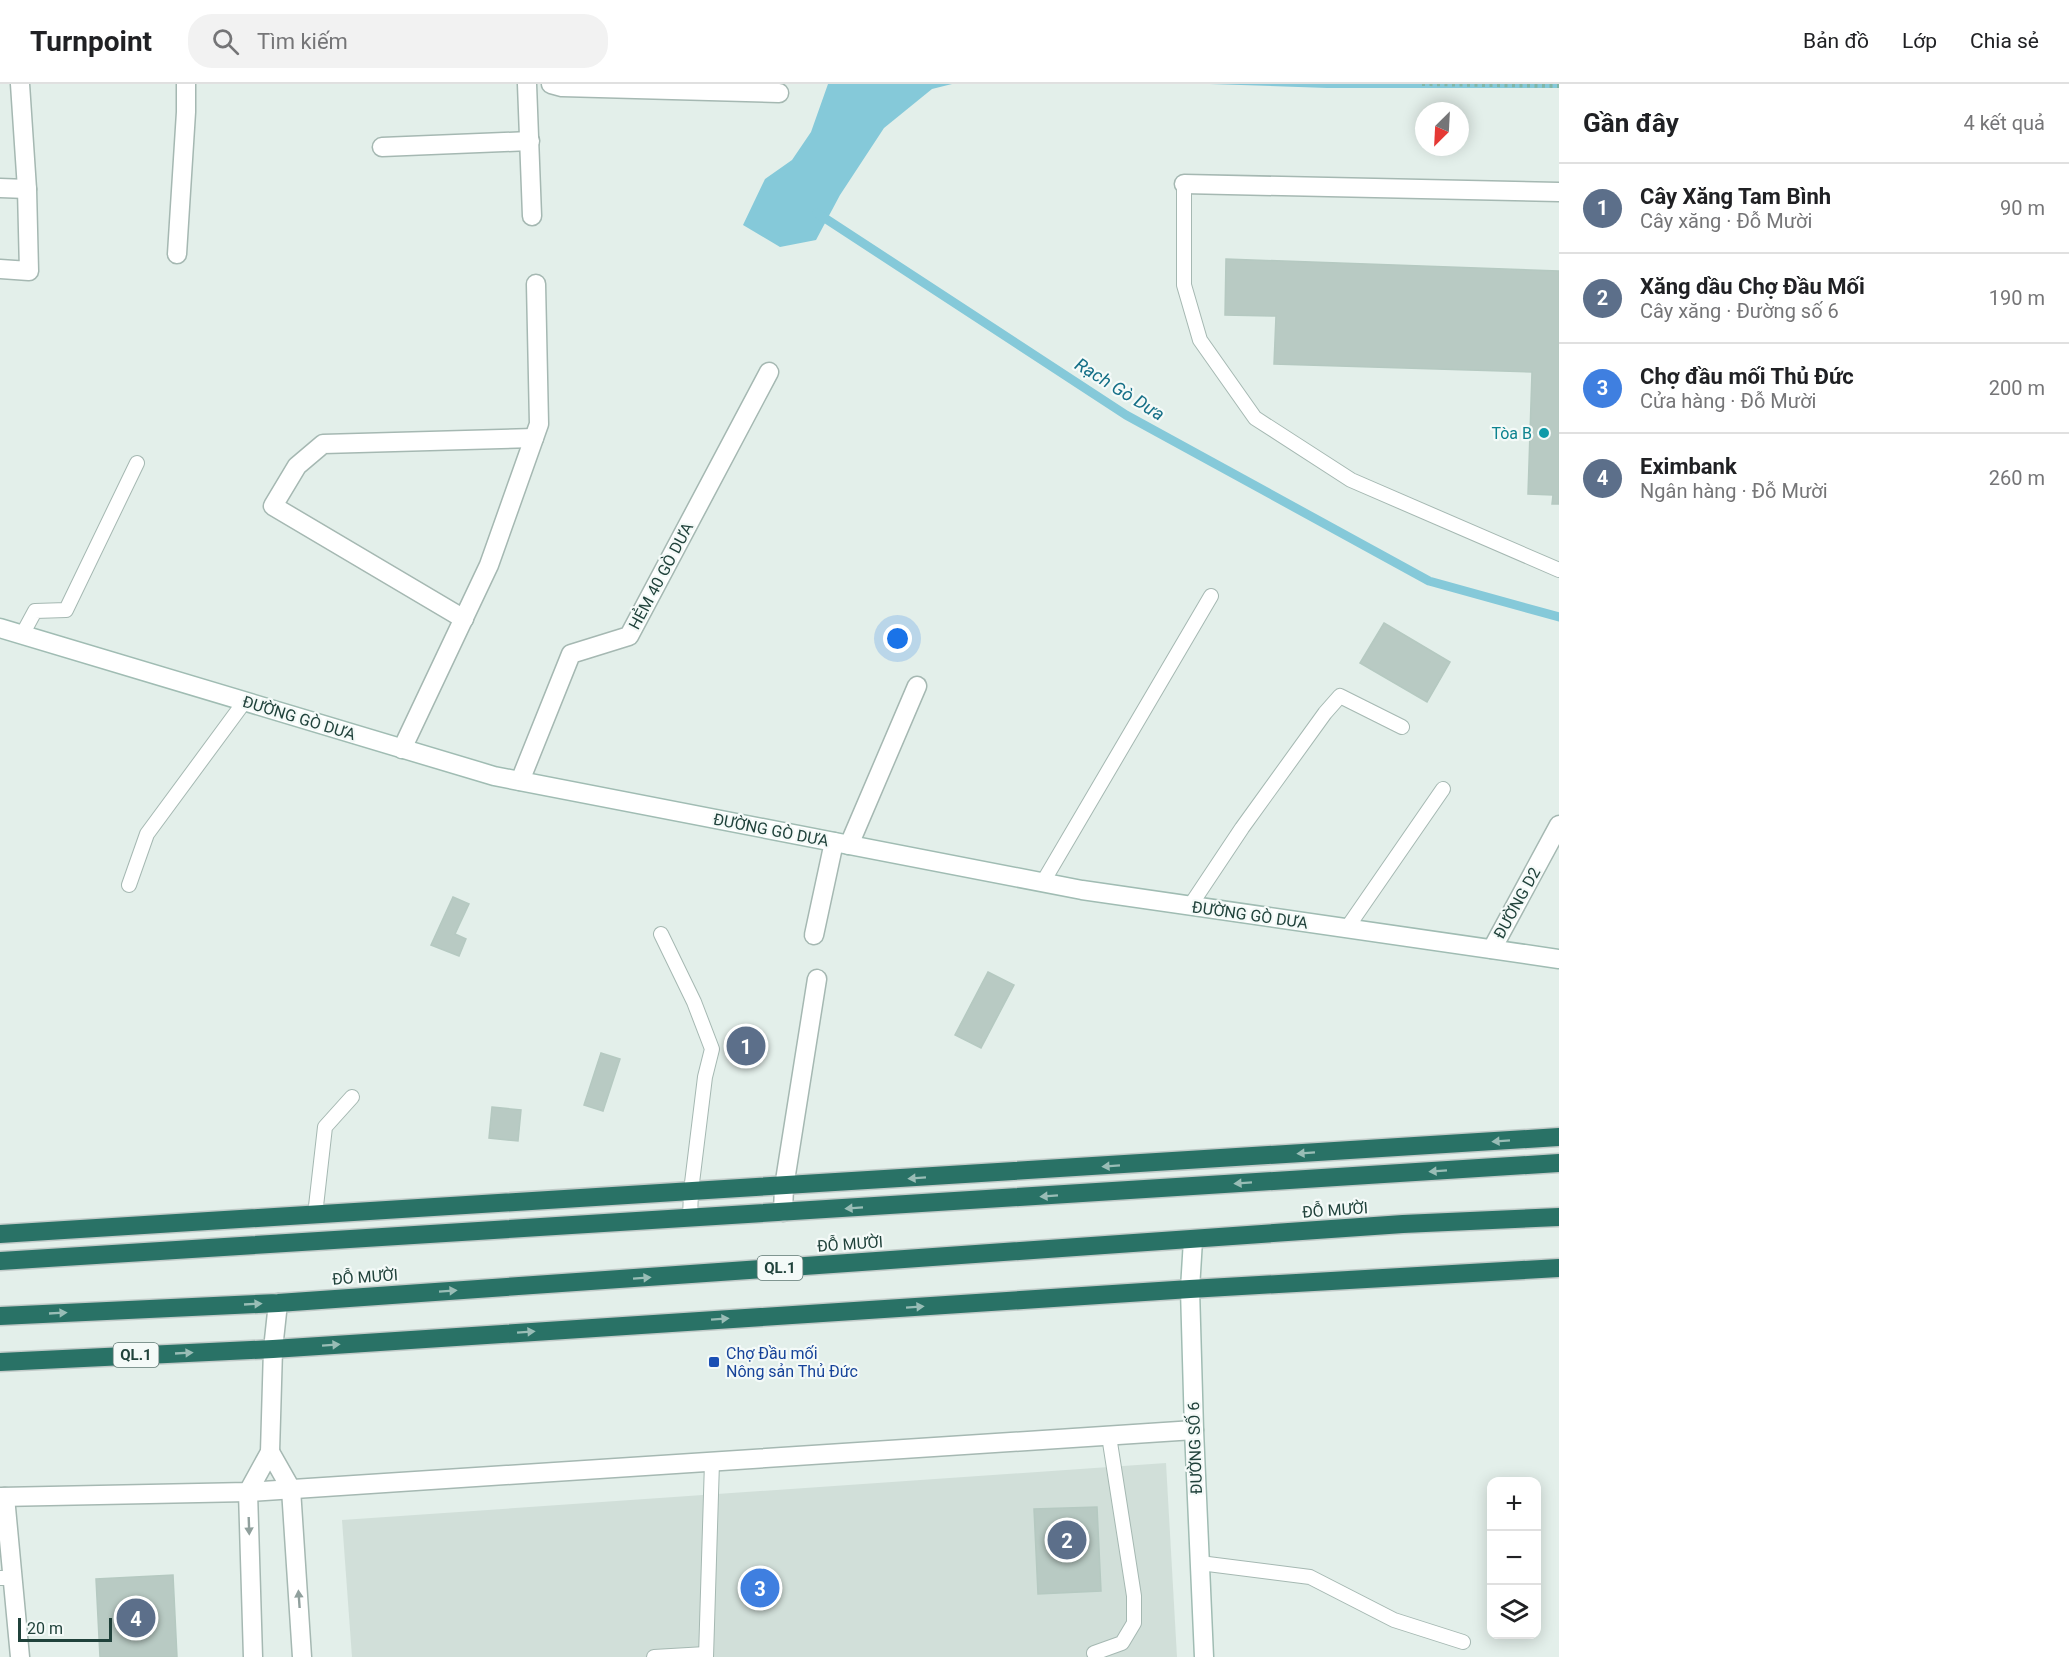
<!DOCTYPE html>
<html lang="vi">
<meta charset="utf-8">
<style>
body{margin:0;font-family:Roboto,sans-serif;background:#f2f2f2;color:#202124}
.controls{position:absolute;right:18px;bottom:18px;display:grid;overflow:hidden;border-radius:12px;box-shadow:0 3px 15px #0003}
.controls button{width:54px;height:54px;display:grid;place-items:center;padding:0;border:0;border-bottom:2px solid #e0e0e0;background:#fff;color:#202124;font:30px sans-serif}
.compass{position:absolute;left:1415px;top:18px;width:54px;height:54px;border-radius:50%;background:#fff;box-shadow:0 3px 15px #0003;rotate:204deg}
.scale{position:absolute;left:18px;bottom:15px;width:94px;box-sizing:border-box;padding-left:6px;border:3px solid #20423b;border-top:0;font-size:16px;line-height:21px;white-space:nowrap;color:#20423b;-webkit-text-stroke:4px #f4faf8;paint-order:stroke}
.you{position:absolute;left:898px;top:555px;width:21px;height:21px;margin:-15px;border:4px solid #fff;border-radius:50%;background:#1a73e8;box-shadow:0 0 0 9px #1a73e833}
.badge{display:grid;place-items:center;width:39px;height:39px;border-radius:50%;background:#ea580c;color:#fff;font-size:20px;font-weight:700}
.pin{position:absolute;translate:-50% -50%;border:3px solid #fff;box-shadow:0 2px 6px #0006}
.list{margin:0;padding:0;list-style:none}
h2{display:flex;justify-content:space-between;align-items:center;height:78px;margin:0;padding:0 24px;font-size:26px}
h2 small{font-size:20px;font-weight:400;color:#757577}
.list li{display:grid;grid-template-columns:39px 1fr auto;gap:18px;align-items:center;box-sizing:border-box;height:90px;padding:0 24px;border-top:2px solid #e0e0e0}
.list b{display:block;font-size:22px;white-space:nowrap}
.list p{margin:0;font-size:20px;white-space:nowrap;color:#757577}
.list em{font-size:20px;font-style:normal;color:#757577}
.icon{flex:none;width:33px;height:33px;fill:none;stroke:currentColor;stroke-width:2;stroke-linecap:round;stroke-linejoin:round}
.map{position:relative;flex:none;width:1559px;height:1573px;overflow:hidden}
header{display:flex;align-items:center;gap:36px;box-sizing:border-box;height:84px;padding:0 30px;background:#fff;border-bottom:2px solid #e0e0e0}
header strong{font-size:28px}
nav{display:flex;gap:33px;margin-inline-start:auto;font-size:21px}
.search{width:420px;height:54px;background:#f2f2f2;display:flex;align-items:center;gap:15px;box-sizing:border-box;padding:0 21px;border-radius:24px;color:#757577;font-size:22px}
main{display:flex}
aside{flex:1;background:#fff}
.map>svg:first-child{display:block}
.built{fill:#d1dfd9}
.water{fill:#85c9d9}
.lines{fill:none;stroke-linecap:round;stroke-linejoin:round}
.stream{stroke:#85c9d9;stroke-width:9}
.building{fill:#b8cac3;stroke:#b5c9c1;stroke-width:1.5}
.lane-casing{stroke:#a5b8b2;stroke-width:16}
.street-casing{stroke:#a5b8b2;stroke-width:21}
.secondary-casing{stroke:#a0bcb3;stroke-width:21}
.highway-casing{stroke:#c1cac8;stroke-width:21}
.path{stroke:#80b6a7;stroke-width:4;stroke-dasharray:3 4.5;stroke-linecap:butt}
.lane{stroke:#fff;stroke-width:14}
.street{stroke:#fff;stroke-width:18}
.secondary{stroke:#fff;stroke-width:18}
.highway{stroke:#297266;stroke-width:18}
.oneway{fill:#99bdb6}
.oneway2{fill:#90a09d}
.culture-dot{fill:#0f9aa8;stroke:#f4faf8;stroke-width:2}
.transit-dot{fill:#1a4fb4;stroke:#f4faf8;stroke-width:2}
.labels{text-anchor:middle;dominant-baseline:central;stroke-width:4.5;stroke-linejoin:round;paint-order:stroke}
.shield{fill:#f4faf8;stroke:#607974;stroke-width:1.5}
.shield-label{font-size:15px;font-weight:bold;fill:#20423b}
.culture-label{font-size:16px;fill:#0d838f;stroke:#f4faf8;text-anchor:end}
.street-label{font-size:16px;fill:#20423b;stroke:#f4faf8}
.transit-label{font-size:16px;fill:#164399;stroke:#f4faf8;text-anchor:start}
.water-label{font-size:18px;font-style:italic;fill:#136e86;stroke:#f4faf8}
</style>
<header>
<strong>Turnpoint</strong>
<div class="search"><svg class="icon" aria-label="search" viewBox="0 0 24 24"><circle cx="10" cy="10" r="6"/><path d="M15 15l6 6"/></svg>Tìm kiếm</div>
<nav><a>Bản đồ</a><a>Lớp</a><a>Chia sẻ</a></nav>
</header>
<main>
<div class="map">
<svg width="1559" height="1573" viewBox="0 0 1559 1573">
<rect width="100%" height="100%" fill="#e3efea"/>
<!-- built -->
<path class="built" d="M 1166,1379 L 1177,1573 L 352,1573 L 342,1436 Z"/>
<!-- water -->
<g class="water">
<path d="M 828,0 L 952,0 L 932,5 L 884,44 L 840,111 L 816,156 L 780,163 L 743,141 L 765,95 L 792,76 L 811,48 Z"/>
<path d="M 1210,0 L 1559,0 L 1559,4 L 1327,4 Z"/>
</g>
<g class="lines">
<!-- stream -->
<path class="stream" d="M 817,129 L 1126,331 L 1429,497 L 1559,533"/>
</g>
<!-- building -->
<g class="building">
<path d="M 1226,175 L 1559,187 L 1559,420 L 1552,420 L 1553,411 L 1528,410 L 1532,288 L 1274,280 L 1276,232 L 1225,231 Z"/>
<path d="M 1384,539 L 1450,578 L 1427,618 L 1360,579 Z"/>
<path d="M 453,813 L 469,820 L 455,850 L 466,855 L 459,872 L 431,861 Z"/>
<path d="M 988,888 L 1014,901 L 981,964 L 955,951 Z"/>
<path d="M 601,969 L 620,975 L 603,1027 L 584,1021 Z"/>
<path d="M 492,1023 L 521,1026 L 518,1057 L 489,1054 Z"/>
<path d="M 1097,1423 L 1101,1507 L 1038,1510 L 1034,1425 Z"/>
<path d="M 173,1491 L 177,1573 L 100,1573 L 96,1495 Z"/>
</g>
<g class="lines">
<defs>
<g id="lane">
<path d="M 1184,100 L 1184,201 L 1200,256 L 1255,334 L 1351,396 L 1559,486"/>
<path d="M 22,551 L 35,527 L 66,526 L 137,379"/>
<path d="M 1043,798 L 1211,512"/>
<path d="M 129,801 L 147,750 L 245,617"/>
<path d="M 1190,822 L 1242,744 L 1325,629 L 1340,612 L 1402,643"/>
<path d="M 1347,844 L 1443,705"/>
<path d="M 661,850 L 694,918 L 712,965 L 705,993 L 691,1107 L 690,1134"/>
<path d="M 315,1131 L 325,1043 L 352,1013"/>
<path d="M 1200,1479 L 1310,1493 L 1394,1536 L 1463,1558"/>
<path d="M 0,1494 L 12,1494"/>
<path d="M 1094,1569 L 1122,1559 L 1134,1539 L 1134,1512 L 1109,1352"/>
<path d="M 654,1573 L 706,1570"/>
<path d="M 706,1573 L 712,1378"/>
</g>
<g id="street">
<path d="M 527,0 L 532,132"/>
<path d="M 551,0 L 562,3 L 779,9"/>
<path d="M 382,63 L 530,57"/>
<path d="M 1184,100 L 1559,108"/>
<path d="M 0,104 L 27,105"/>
<path d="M 177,170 L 186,28 L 186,0"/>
<path d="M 0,185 L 29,187 L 27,105 L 20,0"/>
<path d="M 464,535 L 273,422 L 297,382 L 323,360 L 534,354"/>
<path d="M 402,665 L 489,481 L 539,340 L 536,200"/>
<path d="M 520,697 L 571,570 L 629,552 L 769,288"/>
<path d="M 849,761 L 917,602"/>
<path d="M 814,851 L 834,758"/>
<path d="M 1492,865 L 1559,741"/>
<path d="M 783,1128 L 784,1103 L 817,895"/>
<path d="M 270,1368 L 291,1405 L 302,1573"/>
<path d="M 0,1413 L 248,1408 L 1194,1346"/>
<path d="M 5,1413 L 20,1573"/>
<path d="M 253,1573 L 248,1408 L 270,1368 L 273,1265 L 278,1219"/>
</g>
<g id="secondary">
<path d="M 0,544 L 494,692 L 1082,806 L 1559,875"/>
<path d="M 1193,1156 L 1190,1205 L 1194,1346 L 1204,1573"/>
</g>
<g id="highway">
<path d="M 0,1150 L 1559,1053"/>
<path d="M 0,1177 L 1559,1079"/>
<path d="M 0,1232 L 278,1219 L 1403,1140 L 1559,1133"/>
<path d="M 0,1278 L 273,1265 L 1190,1205 L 1559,1184"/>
</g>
</defs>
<!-- lane casing -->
<use href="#lane" class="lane-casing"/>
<!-- street casing -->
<use href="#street" class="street-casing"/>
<!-- secondary casing -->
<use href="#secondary" class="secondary-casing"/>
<!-- highway casing -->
<use href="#highway" class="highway-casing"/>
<!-- path -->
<path class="path" d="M 1422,0 L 1559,2"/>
<!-- lane -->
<use href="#lane" class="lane"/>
<!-- street -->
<use href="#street" class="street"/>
<!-- secondary -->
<use href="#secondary" class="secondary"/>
<!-- highway -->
<use href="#highway" class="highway"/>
</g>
<!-- one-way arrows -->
<defs><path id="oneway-solid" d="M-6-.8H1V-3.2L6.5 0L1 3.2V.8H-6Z" transform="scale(1.5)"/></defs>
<g class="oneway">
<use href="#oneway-solid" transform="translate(1501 1057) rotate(176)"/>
<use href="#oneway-solid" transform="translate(1306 1069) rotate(176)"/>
<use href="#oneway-solid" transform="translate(1111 1082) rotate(176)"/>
<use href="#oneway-solid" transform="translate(1438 1087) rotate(176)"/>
<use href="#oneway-solid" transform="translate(917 1094) rotate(176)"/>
<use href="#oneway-solid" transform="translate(1243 1099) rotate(176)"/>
<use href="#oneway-solid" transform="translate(1049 1112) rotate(176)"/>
<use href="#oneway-solid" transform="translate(854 1124) rotate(176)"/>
<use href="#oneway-solid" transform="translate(642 1194) rotate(-4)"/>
<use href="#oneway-solid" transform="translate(448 1207) rotate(-4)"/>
<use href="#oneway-solid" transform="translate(253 1220) rotate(-3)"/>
<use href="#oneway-solid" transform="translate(915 1223) rotate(-4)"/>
<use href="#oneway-solid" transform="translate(58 1229) rotate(-3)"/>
<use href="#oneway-solid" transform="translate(720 1235) rotate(-4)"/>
<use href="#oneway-solid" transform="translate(526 1248) rotate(-4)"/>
<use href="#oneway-solid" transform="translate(331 1261) rotate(-4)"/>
<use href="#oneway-solid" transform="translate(184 1269) rotate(-3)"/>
</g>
<g class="oneway2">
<use href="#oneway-solid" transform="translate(249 1442) rotate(88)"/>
<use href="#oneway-solid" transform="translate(299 1515) rotate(-94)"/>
</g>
<!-- markers -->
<circle class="culture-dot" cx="1544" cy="349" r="6"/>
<rect class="transit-dot" x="708" y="1272" width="12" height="12" rx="3"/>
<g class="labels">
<!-- shield labels -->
<g class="shield">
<rect x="757.5" y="1172" width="45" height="24" rx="4.5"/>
<rect x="113.5" y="1259" width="45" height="24" rx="4.5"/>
</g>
<g class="shield-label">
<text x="780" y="1184">QL.1</text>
<text x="136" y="1271">QL.1</text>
</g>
<!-- culture labels -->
<g class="culture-label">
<text x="1532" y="349">Tòa B</text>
</g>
<!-- street labels -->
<g class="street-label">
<text transform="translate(661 492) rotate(-62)">HẺM 40 GÒ DƯA</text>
<text transform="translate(299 634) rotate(17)">ĐƯỜNG GÒ DƯA</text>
<text transform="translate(771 746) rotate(11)">ĐƯỜNG GÒ DƯA</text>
<text transform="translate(1517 819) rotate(-61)">ĐƯỜNG D2</text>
<text transform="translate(1250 831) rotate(8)">ĐƯỜNG GÒ DƯA</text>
<text transform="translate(1335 1126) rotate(-4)">ĐỖ MƯỜI</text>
<text transform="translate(850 1160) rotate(-4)">ĐỖ MƯỜI</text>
<text transform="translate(365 1193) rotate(-4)">ĐỖ MƯỜI</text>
<text transform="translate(1195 1364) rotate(-92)">ĐƯỜNG SỐ 6</text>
</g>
<!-- transit labels -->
<g class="transit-label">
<text x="726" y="1269">Chợ Đầu mối<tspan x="726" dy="18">Nông sản Thủ Đức</tspan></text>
</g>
<!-- water labels -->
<g class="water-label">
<text transform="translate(1120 305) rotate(32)">Rạch Gò Dưa</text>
</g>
</g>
</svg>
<div class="controls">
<button>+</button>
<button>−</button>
<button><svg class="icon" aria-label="layers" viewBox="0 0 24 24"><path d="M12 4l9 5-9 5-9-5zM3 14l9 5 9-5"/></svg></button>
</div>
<svg class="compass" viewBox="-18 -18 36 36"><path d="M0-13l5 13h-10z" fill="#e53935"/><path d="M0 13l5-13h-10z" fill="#757577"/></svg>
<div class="scale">20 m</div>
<div class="you"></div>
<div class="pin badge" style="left:746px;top:962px;background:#5c6f8a">1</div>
<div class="pin badge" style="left:1067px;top:1456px;background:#5c6f8a">2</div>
<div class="pin badge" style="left:760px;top:1504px;background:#3f7fe0">3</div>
<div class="pin badge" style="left:136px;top:1534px;background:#5c6f8a">4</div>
</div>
<aside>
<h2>Gần đây<small>4 kết quả</small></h2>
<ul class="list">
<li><span class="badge" style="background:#5c6f8a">1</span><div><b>Cây Xăng Tam Bình</b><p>Cây xăng · Đỗ Mười</p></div><em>90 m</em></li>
<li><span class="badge" style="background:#5c6f8a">2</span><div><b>Xăng dầu Chợ Đầu Mối</b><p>Cây xăng · Đường số 6</p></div><em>190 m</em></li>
<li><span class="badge" style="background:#3f7fe0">3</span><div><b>Chợ đầu mối Thủ Đức</b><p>Cửa hàng · Đỗ Mười</p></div><em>200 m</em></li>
<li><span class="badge" style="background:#5c6f8a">4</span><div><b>Eximbank</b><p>Ngân hàng · Đỗ Mười</p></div><em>260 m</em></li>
</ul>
</aside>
</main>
